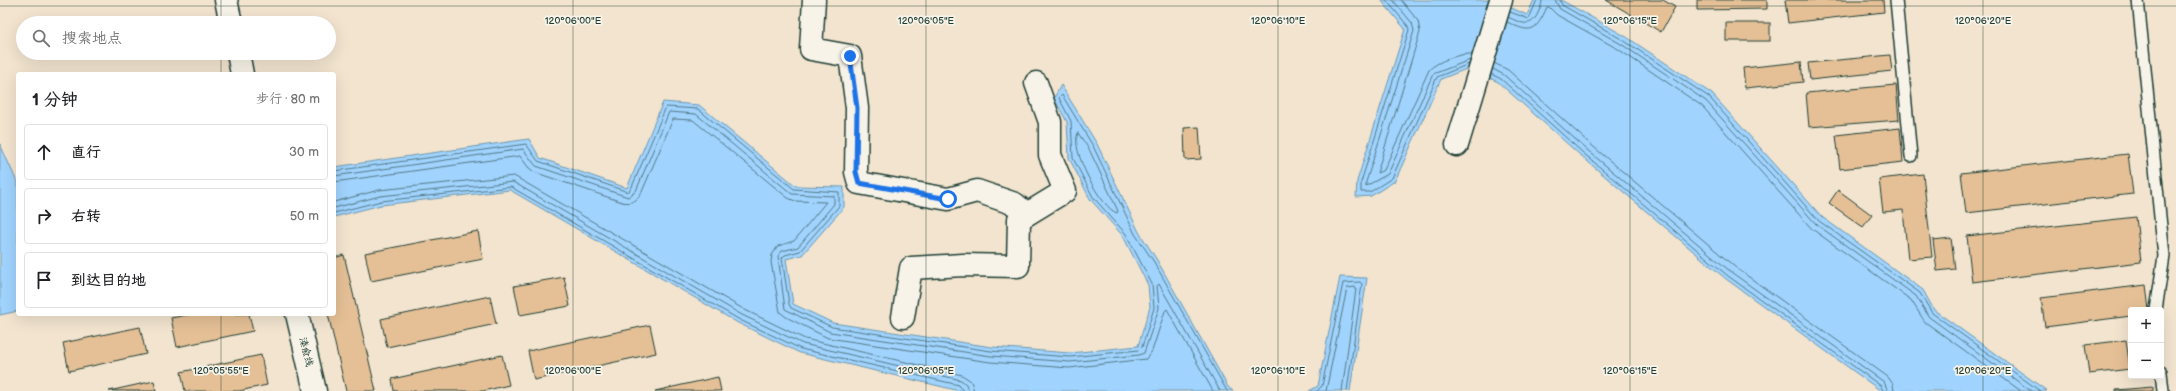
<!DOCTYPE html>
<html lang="zh">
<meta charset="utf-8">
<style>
body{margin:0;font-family:"Balsamiq Sans","LXGW WenKai TC",sans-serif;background:#f2f2f2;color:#202124}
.controls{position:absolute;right:12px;bottom:12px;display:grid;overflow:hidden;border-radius:4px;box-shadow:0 4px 16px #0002}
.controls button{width:36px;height:36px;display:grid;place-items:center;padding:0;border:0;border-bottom:1px solid #e0e0e0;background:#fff;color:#202124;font:20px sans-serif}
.stop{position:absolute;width:12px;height:12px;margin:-9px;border:3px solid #1a73e8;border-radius:50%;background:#fff}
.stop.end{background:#1a73e8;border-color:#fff;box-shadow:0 1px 4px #0008}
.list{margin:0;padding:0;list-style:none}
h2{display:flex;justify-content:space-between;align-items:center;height:52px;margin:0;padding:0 16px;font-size:17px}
h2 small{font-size:13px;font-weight:400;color:#757577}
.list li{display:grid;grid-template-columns:26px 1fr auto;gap:12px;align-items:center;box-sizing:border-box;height:56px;margin:0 8px 8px;padding:0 8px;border:1px solid #e0e0e0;border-radius:4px}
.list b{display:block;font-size:15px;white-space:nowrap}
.list em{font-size:13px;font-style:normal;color:#757577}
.icon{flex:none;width:22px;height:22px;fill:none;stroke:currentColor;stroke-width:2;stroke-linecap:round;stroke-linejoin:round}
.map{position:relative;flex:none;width:2176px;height:391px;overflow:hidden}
.search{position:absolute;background:#fff;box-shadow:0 4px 16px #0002;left:16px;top:16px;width:320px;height:44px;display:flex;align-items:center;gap:10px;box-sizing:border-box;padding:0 14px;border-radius:22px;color:#757577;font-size:15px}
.panel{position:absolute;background:#fff;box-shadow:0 4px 16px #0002;left:16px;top:72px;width:320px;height:244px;border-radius:4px}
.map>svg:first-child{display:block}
.water{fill:#a0d3fe;stroke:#6c97ad}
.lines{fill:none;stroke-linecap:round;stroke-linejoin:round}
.shore{stroke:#537985;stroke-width:1}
.building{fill:#e5c096;stroke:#1f3d34}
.lane-casing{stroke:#1f3d34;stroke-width:14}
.street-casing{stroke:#1f3d34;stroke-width:25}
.secondary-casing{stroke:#1f3d34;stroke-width:25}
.lane{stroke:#f7f3e8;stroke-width:11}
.street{stroke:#f7f3e8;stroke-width:22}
.secondary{stroke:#f7f3e8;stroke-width:22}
.route{stroke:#1a73e8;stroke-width:5}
.ticks{fill:none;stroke:#1f3d34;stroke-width:1;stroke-opacity:0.45}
.labels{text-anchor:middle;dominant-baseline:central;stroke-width:3.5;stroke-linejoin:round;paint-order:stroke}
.street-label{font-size:10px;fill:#1f3d34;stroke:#f7f3e8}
.ticks-label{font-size:10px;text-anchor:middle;fill:#1f3d34;stroke:#f7f3e8;stroke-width:3.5;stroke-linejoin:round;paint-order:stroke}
</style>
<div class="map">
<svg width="2176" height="391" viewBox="0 0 2176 391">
<rect width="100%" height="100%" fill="#f2e4cf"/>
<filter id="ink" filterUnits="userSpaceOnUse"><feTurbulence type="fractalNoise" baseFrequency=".025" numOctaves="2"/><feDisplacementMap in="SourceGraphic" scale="8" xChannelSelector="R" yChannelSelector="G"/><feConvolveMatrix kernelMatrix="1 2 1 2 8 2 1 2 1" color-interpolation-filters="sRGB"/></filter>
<g filter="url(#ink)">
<!-- water -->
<g class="water">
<path d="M 1381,0 L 1494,0 L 1527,15 L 1534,0 L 1561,0 L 1625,36 L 1712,94 L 1822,217 L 1923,290 L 1934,310 L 2047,391 L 1881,391 L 1726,279 L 1580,155 L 1498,82 L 1469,68 L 1441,79 L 1395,181 L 1371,196 L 1356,197 L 1357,181 L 1405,29 Z"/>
<path d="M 1061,85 L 1097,144 L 1139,232 L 1157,260 L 1228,387 L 1233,391 L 960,391 L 800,353 L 738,323 L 510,190 L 381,205 L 334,217 L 334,167 L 529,139 L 540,158 L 627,188 L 663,102 L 699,105 L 796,186 L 844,187 L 844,207 L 802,255 L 786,259 L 793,304 L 833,323 L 992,347 L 1070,353 L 1138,346 L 1150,307 L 1148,285 L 1123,236 L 1090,199 L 1069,158 L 1067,122 L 1054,98 Z"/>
<path d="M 0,144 L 18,184 L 18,311 L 0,315 Z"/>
<path d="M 1340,277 L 1367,278 L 1350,391 L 1309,391 L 1318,386 Z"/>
</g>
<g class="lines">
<!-- shore -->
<g class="shore">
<path d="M 1386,0 L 1408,26 L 1409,30 L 1361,182 L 1361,192 L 1370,192 L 1392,178 L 1437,77 L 1469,64"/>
<path d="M 1393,0 L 1412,23 L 1414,31 L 1366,182 L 1366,186 L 1388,174 L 1433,74 L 1470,60"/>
<path d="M 1401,0 L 1418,21 L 1420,32 L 1377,173 L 1384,170 L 1429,70 C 1437,61 1461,53 1472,54"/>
<path d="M 1555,0 L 1560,9 L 1621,44 L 1706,101 L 1816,224 L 1916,296 L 1929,317 L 2031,391"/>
<path d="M 1560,0 L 1562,5 L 1623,40 L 1709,97 L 1819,221 L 1920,293 L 1932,313 L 2040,391"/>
<path d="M 1510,12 L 1529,19 L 1537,0"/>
<path d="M 1508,17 C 1521,23 1531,29 1538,13 C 1540,8 1542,5 1542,0"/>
<path d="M 1507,22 C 1531,34 1536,32 1547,7 L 1549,7 L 1557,15 L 1618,49 L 1702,106 L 1812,229 L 1911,300 L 1925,322 L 2021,391"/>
<path d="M 1494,63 L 1508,70 L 1589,143 L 1735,267 L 1888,377 L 1893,384 L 1894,391"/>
<path d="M 1493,69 L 1504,75 L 1585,148 L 1731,272 L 1884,382 L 1888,391"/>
<path d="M 1491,74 L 1501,79 L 1582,152 L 1728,276 L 1881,386 L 1883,391"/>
<path d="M 1078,133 L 1089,149 L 1118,211 L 1117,213 C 1101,208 1069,149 1078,133 Z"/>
<path d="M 334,171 L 526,144 L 538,161 L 628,192 L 631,189 L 666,107 L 698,109 L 794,189 L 839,192 L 839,206 L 800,251 L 785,255 L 782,258 L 789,304 L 791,308 L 832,327 L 991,351 L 1070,357 L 1139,350 L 1142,347 L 1154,308 L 1152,284 L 1126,234 L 1093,197 L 1073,158 L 1071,121 L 1059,98 L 1062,95 L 1093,146 L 1135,234 L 1154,262 L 1227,391"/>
<path d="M 334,176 L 523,149 L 536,166 L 628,197 L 636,191 L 669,112 L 696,114 L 792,194 L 834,196 L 834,204 L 798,247 L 782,251 L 778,256 L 785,309 L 830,332 L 991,356 L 1070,362 L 1139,355 L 1144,353 L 1159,308 L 1157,286 L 1159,284 L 1220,391"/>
<path d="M 334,182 L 520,156 L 528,167 L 534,172 L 622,202 C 630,204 637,201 641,194 L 673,119 L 693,120 L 788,198 L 795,201 L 826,202 L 794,241 L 778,246 L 772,255 L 771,262 L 780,312 L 786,317 L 828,338 L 990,362 L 1069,368 L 1146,359 L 1152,351 L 1165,311 L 1167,309 L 1213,391"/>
<path d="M 334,202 L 379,190 L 514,176 L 745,310 L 805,339 L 962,375 L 971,381 L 974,391"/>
<path d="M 334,208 L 380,196 L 513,182 L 742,315 L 803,344 L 961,380 L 966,384 L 968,391"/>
<path d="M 334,213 L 381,201 L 511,187 L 740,320 L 801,349 L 959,385 L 963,391"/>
<path d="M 1317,391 L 1322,386 L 1343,283 L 1360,282 L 1362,284 L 1347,391"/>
<path d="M 1326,391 L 1347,288 L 1355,287 L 1356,289 L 1342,391"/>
</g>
</g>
<!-- building -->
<g class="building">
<path d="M 1606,0 L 1663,0 L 1675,7 L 1661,32 Z"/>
<path d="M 1697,0 L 1767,0 L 1767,9 L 1697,10 Z"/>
<path d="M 1785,0 L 1883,0 L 1884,12 L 1788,23 Z"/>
<rect x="1726" y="23" width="44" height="18"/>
<path d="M 1890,55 L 1892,71 L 1810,80 L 1808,63 Z"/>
<path d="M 1801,62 L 1803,82 L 1745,88 L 1743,68 Z"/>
<path d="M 1896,85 L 1899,120 L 1809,127 L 1806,93 Z"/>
<path d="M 1199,127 L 1201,159 L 1185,160 L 1184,128 Z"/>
<path d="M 1900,128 L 1903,162 L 1840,169 L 1836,135 Z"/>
<path d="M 2128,154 L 2133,194 L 1966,213 L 1961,173 Z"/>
<path d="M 1923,174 L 1932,257 L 1908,259 L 1903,210 L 1883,212 L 1879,179 Z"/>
<path d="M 1838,190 L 1872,215 L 1863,227 L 1829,203 Z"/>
<path d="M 2136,217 L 2141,262 L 1972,282 L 1967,236 Z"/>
<path d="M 478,231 L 483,259 L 371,281 L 365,253 Z"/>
<path d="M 1951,238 L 1955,269 L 1937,271 L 1933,240 Z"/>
<path d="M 344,255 L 376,391 L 346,391 L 328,314 L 334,314 L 334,258 Z"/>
<path d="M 564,277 L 570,306 L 520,315 L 514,286 Z"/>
<path d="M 2146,285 L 2149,310 L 2131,310 L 2131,316 L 2045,327 L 2041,298 Z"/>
<path d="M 490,296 L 496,324 L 387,347 L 381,319 Z"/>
<path d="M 192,314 L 249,314 L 253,331 L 177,347 L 171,318 Z"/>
<path d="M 650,325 L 656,353 L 534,380 L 528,351 Z"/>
<path d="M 140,327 L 146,354 L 69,371 L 63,343 Z"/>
<path d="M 2126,340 L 2130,369 L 2089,374 L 2085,345 Z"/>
<path d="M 261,355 L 267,385 L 239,391 L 185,391 L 181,372 Z"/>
<path d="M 502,355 L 509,385 L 483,391 L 394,391 L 392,379 Z"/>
<path d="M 718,377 L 721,391 L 655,391 Z"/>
<path d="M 154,381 L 156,391 L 109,391 Z"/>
<path d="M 2153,387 L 2153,391 L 2116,391 L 2116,390 Z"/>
</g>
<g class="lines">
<defs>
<g id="lane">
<path d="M 1896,0 L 1911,156"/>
<path d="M 2138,0 L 2164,256 L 2156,310"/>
<path d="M 2161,372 L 2163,391"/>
</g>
<g id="street">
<path d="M 814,0 L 811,49 L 850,56 L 857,108 L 856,172 L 859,183 L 948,199 L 977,191 L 1015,204 L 1027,214"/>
<path d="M 1457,145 L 1501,0"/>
<path d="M 903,317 L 911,268 L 963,265 L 1018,266 L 1019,219 L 1065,191 L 1050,155 L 1050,122 L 1036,83"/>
</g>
<g id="secondary">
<path d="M 226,0 L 231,23"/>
<path d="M 238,53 L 242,74"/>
<path d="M 297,314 L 315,391"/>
</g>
</defs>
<!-- lane casing -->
<use href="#lane" class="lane-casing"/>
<!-- street casing -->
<use href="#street" class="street-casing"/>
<!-- secondary casing -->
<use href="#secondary" class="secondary-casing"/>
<!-- lane -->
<use href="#lane" class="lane"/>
<!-- street -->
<use href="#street" class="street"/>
<!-- secondary -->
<use href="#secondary" class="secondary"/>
</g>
</g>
<g class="lines" filter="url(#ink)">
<!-- route -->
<path class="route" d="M 850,56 L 857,108 L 856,172 L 859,183 L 948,199"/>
</g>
<!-- ticks -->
<path class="ticks" d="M 221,0 L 221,23M 573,0 L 573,391M 926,0 L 926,391M 1278,0 L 1278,391M 1630,0 L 1630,391M 1983,0 L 1983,391M 0,6 L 2176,6M 221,53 L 221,74M 221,314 L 221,391"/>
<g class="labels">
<!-- street labels -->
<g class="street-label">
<text transform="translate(306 352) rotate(76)">溱俞线</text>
</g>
</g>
<g class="ticks-label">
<text x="573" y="24">120°06'00"E</text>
<text x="926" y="24">120°06'05"E</text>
<text x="1278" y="24">120°06'10"E</text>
<text x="1630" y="24">120°06'15"E</text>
<text x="1983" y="24">120°06'20"E</text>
<text x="221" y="374">120°05'55"E</text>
<text x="573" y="374">120°06'00"E</text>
<text x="926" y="374">120°06'05"E</text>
<text x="1278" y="374">120°06'10"E</text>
<text x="1630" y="374">120°06'15"E</text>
<text x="1983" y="374">120°06'20"E</text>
</g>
</svg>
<div class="controls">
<button>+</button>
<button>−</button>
</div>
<div class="stop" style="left:948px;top:199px"></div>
<div class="stop end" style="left:850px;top:56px"></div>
<div class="search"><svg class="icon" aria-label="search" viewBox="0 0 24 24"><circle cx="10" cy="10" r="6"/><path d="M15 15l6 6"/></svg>搜索地点</div>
<section class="panel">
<h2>1 分钟<small>步行 · 80 m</small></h2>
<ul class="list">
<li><svg class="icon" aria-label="ahead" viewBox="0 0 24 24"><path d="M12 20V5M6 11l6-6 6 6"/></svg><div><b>直行</b></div><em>30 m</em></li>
<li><svg class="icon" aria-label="right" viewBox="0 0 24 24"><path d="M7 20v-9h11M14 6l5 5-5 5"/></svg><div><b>右转</b></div><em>50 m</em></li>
<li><svg class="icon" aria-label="arrive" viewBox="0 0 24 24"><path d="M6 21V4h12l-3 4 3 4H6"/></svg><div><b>到达目的地</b></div></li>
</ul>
</section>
</div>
